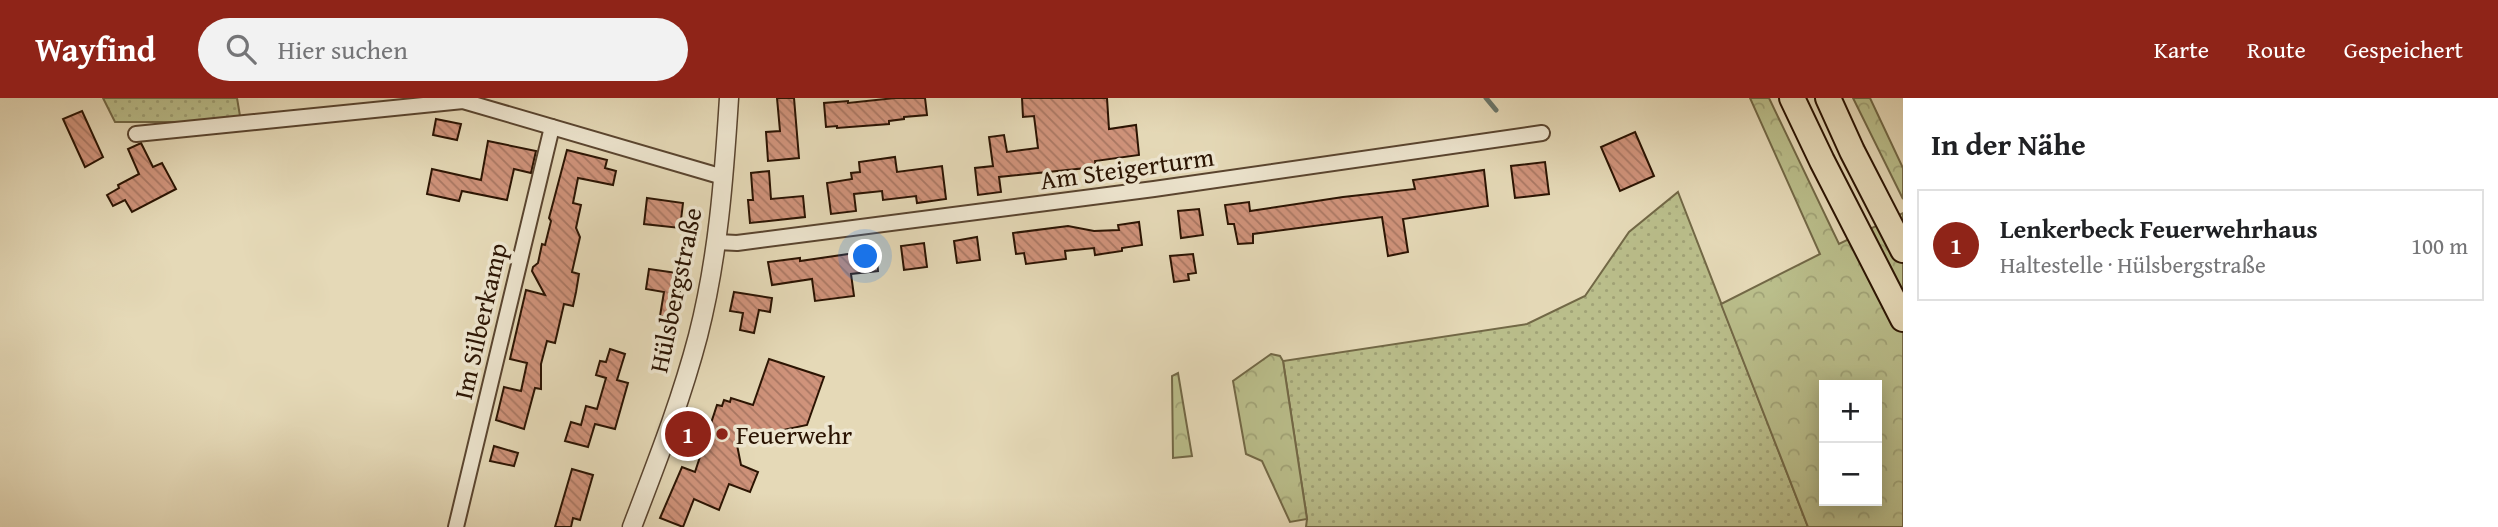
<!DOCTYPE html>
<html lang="de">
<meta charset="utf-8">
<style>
body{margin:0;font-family:"Gentium Book Plus",serif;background:#f2f2f2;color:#202124}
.controls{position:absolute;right:21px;bottom:21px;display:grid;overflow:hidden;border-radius:0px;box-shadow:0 4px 18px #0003}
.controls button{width:63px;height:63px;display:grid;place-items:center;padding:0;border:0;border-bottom:2px solid #e0e0e0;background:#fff;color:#202124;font:35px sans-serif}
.you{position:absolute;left:866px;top:159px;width:24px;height:24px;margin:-18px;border:5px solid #fff;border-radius:50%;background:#1a73e8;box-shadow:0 0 0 10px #1a73e833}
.badge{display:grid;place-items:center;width:46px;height:46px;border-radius:50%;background:#8f2418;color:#fff;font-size:23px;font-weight:700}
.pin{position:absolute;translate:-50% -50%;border:4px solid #fff;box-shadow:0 2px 7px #0006}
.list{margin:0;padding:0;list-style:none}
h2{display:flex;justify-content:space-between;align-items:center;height:91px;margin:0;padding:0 28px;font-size:30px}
h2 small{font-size:23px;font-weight:400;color:#757577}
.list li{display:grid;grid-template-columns:46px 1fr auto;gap:21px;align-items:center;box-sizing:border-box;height:112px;margin:0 14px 14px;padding:0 14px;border:2px solid #e0e0e0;border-radius:0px}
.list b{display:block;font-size:26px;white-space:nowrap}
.list p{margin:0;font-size:23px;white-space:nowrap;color:#757577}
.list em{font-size:23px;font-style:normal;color:#757577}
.icon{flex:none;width:38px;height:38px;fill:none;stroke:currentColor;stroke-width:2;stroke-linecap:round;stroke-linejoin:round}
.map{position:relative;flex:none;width:1903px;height:429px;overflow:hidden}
header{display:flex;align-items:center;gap:42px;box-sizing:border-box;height:98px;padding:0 35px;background:#8f2418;color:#fff}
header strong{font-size:33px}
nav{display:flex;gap:38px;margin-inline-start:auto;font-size:24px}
.search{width:490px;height:63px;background:#f2f2f2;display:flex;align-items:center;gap:18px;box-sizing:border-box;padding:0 24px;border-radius:38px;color:#757577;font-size:26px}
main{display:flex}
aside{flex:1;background:#fff}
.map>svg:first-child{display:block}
.grass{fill:url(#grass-dots);stroke:#726846;stroke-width:2}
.forest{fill:url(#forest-crowns);stroke:#726846;stroke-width:2;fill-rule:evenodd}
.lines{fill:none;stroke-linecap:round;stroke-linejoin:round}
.stream{stroke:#6b776b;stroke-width:5}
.building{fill:url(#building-back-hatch);stroke:#2a1302;stroke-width:2}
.minor-casing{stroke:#59442f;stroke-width:18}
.tertiary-casing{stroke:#59442f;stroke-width:21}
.motorway-casing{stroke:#2a1302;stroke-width:28}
.minor{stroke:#eee6d0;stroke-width:14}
.tertiary{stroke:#eee6d0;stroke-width:18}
.motorway{stroke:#e5d9b7;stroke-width:24}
.poi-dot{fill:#8f2418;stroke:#eee6d0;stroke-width:2.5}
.labels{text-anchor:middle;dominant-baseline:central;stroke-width:7;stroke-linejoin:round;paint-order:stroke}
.street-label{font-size:26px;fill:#2a1302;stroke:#eee6d0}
.poi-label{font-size:26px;fill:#2a1302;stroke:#eee6d0;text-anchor:start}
</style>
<header>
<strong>Wayfind</strong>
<div class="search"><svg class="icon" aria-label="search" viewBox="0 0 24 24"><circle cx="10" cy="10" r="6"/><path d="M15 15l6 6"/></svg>Hier suchen</div>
<nav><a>Karte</a><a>Route</a><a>Gespeichert</a></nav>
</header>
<main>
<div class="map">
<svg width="1903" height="429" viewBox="0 0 1903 429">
<defs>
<pattern id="grass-dots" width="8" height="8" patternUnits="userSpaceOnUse" patternTransform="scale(1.75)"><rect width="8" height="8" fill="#babe8b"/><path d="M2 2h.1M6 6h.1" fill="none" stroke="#a0a276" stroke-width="1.8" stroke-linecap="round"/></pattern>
<pattern id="forest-crowns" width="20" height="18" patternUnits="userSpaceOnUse" patternTransform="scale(1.75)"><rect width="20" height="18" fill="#babe8b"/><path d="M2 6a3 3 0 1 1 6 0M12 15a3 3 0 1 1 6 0" fill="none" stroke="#a0a276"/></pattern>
<pattern id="building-back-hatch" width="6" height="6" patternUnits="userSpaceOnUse" patternTransform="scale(1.75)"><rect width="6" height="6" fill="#d0937b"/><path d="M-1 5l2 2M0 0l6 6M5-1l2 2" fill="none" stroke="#a97763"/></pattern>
</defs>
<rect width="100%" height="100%" fill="#e5d9b7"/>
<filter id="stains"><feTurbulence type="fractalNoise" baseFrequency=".00286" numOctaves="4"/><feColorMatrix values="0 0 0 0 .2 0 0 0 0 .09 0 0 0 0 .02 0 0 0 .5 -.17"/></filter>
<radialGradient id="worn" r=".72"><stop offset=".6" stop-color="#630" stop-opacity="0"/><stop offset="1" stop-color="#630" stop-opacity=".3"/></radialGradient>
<!-- grass -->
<g class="grass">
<path d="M 103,0 L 237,0 L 240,18 L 197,24 L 115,24 Z"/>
<path d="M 1678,94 L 1808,429 L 1306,429 L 1307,421 L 1283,263 L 1527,226 L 1585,198 L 1629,134 Z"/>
</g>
<!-- forest -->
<g class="forest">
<path d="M 1750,0 L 1769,0 L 1839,146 L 1903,115 L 1903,429 L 1808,429 L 1721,206 L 1820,156 ZM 1824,287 L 1877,287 L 1877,403 L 1824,403 Z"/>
<path d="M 1853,0 L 1870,0 L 1903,70 L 1903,101 Z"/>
<path d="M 1271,256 L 1280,258 L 1283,263 L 1307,421 L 1290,424 L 1262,363 L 1246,356 L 1233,283 Z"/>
<path d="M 1178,275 L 1192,358 L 1173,360 L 1172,278 Z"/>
</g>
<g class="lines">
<!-- stream -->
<path class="stream" d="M 1486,0 L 1496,12"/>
</g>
<!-- building -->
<g class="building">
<path d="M 777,0 L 794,0 L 799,60 L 768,63 L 766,34 L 780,33 Z"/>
<path d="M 895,0 L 925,0 L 927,17 L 904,19 L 904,21 L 889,23 L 889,26 L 837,30 L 837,28 L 826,29 L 824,5 L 848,3 L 848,5 Z"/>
<path d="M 1022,0 L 1107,0 L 1109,31 L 1136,27 L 1139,57 L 1095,63 L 1096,69 L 999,79 L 1001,94 L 978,97 L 975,70 L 993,68 L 989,39 L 1004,37 L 1007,54 L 1038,50 L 1034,18 L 1023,19 Z"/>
<path d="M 82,13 L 103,59 L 85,69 L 63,21 Z"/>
<path d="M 436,21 L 461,26 L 457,42 L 433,37 Z"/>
<path d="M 1635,34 L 1654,78 L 1620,93 L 1601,49 Z"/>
<path d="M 488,43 L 536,53 L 531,75 L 514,71 L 507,102 L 462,93 L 459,103 L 427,96 L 432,71 L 481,82 Z"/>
<path d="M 141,45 L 153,69 L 162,65 L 176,91 L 132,114 L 125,102 L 113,108 L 107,97 L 119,90 L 118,87 L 139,76 L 128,51 Z"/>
<path d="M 567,52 L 607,62 L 605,70 L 616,73 L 613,87 L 578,80 L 573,105 L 581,107 L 576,130 L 580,139 L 572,174 L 579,176 L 576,194 L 573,208 L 564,206 L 555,245 L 547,243 L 541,266 L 541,291 L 535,290 L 524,331 L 496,322 L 504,289 L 521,293 L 527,265 L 510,261 L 526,192 L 545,197 L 532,173 L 533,169 L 538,165 L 542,146 L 545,147 L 551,123 L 549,120 Z"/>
<path d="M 895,59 L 897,74 L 942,68 L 946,101 L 917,105 L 916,98 L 883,102 L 882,93 L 854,96 L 856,113 L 831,116 L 827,85 L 852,81 L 851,75 L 860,74 L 859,64 Z"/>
<path d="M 1545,64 L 1549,96 L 1515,100 L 1511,68 Z"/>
<path d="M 1484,72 L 1488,108 L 1403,121 L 1408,154 L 1388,158 L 1382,119 L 1253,136 L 1253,145 L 1238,146 L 1234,126 L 1228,126 L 1225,107 L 1249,104 L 1250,113 L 1343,99 L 1415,91 L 1413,82 Z"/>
<path d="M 769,73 L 771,101 L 803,98 L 805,119 L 750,125 L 748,102 L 753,102 L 751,75 Z"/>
<path d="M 647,100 L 683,105 L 680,130 L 644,126 Z"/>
<path d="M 1199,111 L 1203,137 L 1181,140 L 1178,113 Z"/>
<path d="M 1139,124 L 1142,147 L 1122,150 L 1122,153 L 1095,157 L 1094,150 L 1065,153 L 1066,161 L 1026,166 L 1024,155 L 1016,156 L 1013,135 L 1068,128 L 1094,133 L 1119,132 L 1118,127 Z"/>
<path d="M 977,139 L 980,162 L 957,165 L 954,143 Z"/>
<path d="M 924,145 L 927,169 L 904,172 L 901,148 Z"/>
<path d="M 876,152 L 878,173 L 851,176 L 854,198 L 815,203 L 812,181 L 772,187 L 768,164 L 800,160 L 800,163 Z"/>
<path d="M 1193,156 L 1196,175 L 1188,176 L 1189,182 L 1174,184 L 1170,158 Z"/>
<path d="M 649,171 L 684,176 L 675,220 L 660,218 L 664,194 L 646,191 Z"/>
<path d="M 734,194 L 772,200 L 770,214 L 759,212 L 754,235 L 740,232 L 743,215 L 730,213 Z"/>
<path d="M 610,251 L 625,256 L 617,282 L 628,285 L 615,331 L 595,326 L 588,349 L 565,343 L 571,324 L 581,327 L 586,308 L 597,311 L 606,280 L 596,277 L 600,263 L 606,264 Z"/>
<path d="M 769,261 L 824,279 L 807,327 L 736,342 L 741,367 L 758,374 L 750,394 L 729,386 L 719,412 L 694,401 L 683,429 L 660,420 L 682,369 L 695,374 L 717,307 L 722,308 L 724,302 L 730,304 L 731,300 L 753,307 Z"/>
<path d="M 494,348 L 518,355 L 514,368 L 490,363 Z"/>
<path d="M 572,371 L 593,377 L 580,422 L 573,420 L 571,429 L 555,429 Z"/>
</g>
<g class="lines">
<defs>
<g id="minor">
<path d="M 136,36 L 463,3 L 723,79"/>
<path d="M 717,144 L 737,145 L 1154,91 L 1542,35"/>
<path d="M 456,429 L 552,29"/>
</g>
<path id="tertiary" d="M 632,429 C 656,366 681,303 698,238 C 718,160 724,80 729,0"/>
<g id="motorway">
<path d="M 1792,0 L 1822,63 L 1903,221"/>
<path d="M 1828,0 L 1852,53 L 1903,152"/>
</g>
</defs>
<!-- minor casing -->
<use href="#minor" class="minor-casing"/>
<!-- tertiary casing -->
<use href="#tertiary" class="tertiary-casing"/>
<!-- motorway casing -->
<use href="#motorway" class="motorway-casing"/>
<!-- minor -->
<use href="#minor" class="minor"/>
<!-- tertiary -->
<use href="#tertiary" class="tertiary"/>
<!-- motorway -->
<use href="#motorway" class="motorway"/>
</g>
<!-- markers -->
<circle class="poi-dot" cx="722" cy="336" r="7"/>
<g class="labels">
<!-- street labels -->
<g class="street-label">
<text transform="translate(1127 70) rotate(-8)">Am Steigerturm</text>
<text transform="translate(675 192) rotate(-78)">Hülsbergstraße</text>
<text transform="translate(480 223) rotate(-77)">Im Silberkamp</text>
</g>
<!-- poi labels -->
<g class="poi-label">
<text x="736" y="336">Feuerwehr</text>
</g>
</g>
<rect width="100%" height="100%" filter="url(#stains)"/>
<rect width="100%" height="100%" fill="url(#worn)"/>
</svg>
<div class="controls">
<button>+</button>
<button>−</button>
</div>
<div class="you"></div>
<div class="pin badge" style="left:688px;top:336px">1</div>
</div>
<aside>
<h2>In der Nähe<small></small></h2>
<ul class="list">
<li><span class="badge">1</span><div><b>Lenkerbeck Feuerwehrhaus</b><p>Haltestelle · Hülsbergstraße</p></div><em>100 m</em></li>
</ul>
</aside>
</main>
